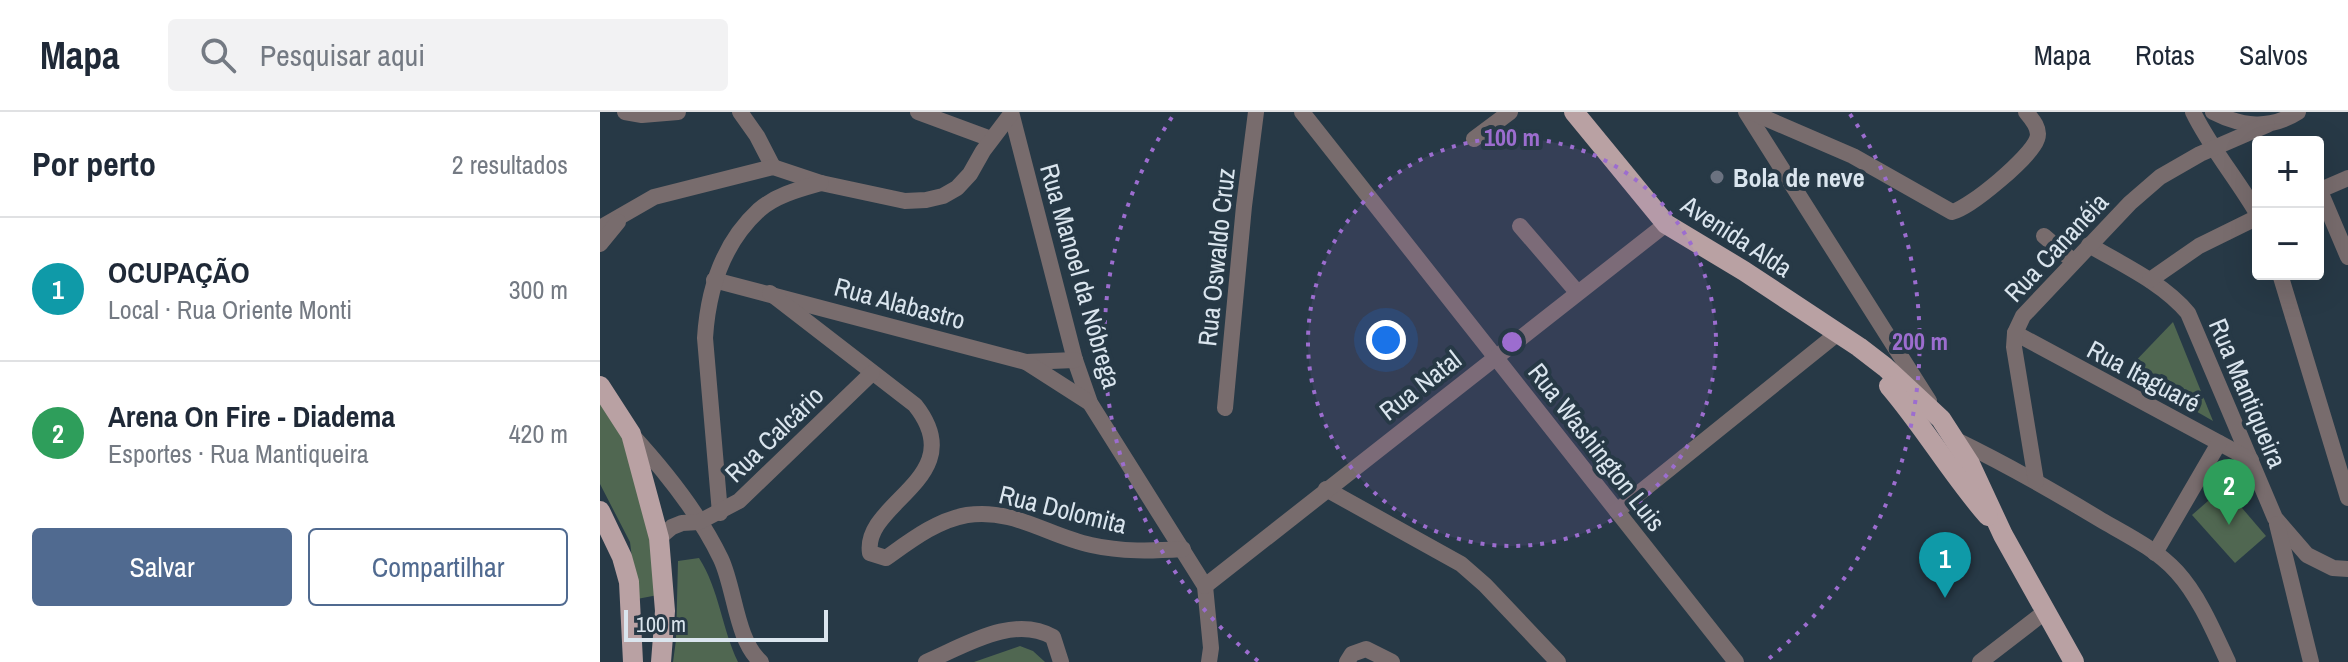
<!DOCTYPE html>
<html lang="pt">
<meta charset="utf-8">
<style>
body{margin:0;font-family:"Archivo Narrow",sans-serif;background:#f2f2f3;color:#1f2937}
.controls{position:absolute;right:24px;top:24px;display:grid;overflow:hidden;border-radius:8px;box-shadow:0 8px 32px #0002}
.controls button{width:72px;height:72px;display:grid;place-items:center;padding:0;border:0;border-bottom:2px solid #e0e1e3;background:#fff;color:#1f2937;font:40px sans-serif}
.scale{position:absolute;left:24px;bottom:20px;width:204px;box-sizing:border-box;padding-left:8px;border:4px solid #dae5ee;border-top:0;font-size:22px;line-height:28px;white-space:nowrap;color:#dae5ee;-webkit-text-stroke:6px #273946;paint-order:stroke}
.you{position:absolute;left:786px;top:228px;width:28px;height:28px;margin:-20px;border:6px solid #fff;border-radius:50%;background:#1a73e8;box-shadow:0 0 0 12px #1a73e833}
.badge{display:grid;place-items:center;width:52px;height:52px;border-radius:50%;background:#506a90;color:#fff;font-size:26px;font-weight:700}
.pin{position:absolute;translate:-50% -66px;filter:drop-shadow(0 2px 4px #0008)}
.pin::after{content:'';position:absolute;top:42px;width:28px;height:24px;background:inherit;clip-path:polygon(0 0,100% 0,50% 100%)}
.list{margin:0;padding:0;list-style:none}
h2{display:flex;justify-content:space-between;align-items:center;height:104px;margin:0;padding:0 32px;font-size:34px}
h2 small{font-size:26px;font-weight:400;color:#747a83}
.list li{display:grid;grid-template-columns:52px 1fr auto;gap:24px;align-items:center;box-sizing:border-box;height:144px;padding:0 32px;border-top:2px solid #e0e1e3}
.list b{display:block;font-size:30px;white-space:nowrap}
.list p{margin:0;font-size:26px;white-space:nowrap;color:#747a83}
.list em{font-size:26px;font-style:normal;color:#747a83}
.actions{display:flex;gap:16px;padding:24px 32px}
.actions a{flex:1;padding:18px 0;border:2px solid #506a90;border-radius:8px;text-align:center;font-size:28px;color:#506a90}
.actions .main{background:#506a90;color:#fff}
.icon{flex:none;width:44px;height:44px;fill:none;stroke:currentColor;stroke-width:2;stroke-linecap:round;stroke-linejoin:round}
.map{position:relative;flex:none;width:1748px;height:550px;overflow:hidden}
header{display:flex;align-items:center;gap:48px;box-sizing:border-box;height:112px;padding:0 40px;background:#fff;border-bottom:2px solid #e0e1e3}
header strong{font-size:38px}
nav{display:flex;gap:44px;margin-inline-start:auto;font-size:28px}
.search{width:560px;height:72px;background:#f2f2f3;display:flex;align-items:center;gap:20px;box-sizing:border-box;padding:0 28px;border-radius:8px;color:#747a83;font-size:30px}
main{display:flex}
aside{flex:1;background:#fff}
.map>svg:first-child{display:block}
.green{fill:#506751}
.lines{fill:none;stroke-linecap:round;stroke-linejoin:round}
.minor{stroke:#786c6d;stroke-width:16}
.major{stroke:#b9a1a3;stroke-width:20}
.ring{fill:none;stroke:#9c6dcf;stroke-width:4;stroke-dasharray:4 8}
.worship-dot{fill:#6b7280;stroke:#273946;stroke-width:3}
.labels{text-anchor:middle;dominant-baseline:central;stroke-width:8;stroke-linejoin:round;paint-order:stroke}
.poi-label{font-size:26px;font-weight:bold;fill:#dae5ee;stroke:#273946;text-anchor:start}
.street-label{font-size:26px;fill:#dae5ee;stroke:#273946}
.centre{fill:#9c6dcf;stroke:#273946;stroke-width:4}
.ring-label{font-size:24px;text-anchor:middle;font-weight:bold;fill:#9c6dcf;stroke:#273946;stroke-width:8;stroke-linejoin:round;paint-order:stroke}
</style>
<header>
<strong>Mapa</strong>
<div class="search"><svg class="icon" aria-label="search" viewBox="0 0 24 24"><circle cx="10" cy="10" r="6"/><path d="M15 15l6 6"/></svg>Pesquisar aqui</div>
<nav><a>Mapa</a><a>Rotas</a><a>Salvos</a></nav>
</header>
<main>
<aside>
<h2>Por perto<small>2 resultados</small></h2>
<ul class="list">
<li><span class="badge" style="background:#0f9aa8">1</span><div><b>OCUPAÇÃO</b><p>Local · Rua Oriente Monti</p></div><em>300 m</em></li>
<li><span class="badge" style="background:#2e9e5b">2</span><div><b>Arena On Fire - Diadema</b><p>Esportes · Rua Mantiqueira</p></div><em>420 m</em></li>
</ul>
<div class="actions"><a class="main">Salvar</a><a>Compartilhar</a></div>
</aside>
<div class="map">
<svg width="1748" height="550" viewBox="0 0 1748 550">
<rect width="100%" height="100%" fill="#273946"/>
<!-- green -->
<g class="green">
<path d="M 1573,210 L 1613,309 L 1526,259 Z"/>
<path d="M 0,287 L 19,314 L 50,425 L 58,483 L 37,487 L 30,430 L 0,372 Z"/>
<path d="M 1624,375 L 1666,424 L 1635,451 L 1592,403 Z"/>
<path d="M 99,446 C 119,477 122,517 138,550 L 73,550 L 76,528 L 78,449 Z"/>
<path d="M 420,534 L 433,539 L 445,550 L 374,550 Z"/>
</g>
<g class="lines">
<!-- minor -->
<g class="minor">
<path d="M 25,0 L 42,3 L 78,0"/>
<path d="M 140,0 L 157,24 L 173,55"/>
<path d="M 318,0 L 391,27"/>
<path d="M 411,0 L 475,248 L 490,291 L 605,474 L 611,536 L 609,550"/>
<path d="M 702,0 L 1136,550"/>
<path d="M 1146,0 L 1329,289"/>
<path d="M 1151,0 L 1253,44 L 1352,100 C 1370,96 1431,45 1437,27 C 1441,17 1432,7 1426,0"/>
<path d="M 1593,0 C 1611,37 1638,68 1658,103"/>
<path d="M 1613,0 C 1642,15 1670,18 1698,0"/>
<path d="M 874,27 L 910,0"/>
<path d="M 1718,79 L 1748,66"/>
<path d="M 1720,79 L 1748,145"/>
<path d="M 920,114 L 977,180"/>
<path d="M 0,116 L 54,85 L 173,55 L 221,71 L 305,89 L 326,88 L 343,84 L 357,76 L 370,62 L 383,39 L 411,2"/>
<path d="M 1444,124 L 1473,149"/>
<path d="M 0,132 L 18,110"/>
<path d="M 1489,133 C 1523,153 1563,171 1588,201 L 1675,406 L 1707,443 L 1733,456 L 1748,457"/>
<path d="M 1680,162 L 1748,386"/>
<path d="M 114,168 L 426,250 L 475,248"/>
<path d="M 1550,168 L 1599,134 L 1658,105"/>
<path d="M 170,181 L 315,293 C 373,366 262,390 270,441 L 286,446 C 310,429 337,408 367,403 C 414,396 448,424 491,433 C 522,440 552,439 583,437"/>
<path d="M 1415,221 L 1651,348"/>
<path d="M 426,250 L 490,291"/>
<path d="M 625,296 L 644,94 L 656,0"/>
<path d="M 31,322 C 65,359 99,401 121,447 C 135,477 136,528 161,550"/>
<path d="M 1356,328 C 1406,352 1453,379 1501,408 C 1527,423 1556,437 1577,460 C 1599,484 1614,520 1628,550"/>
<path d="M 1436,369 L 1414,235 L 1415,221 L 1423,204 L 1530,91 L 1560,65 L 1600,42 L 1667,13"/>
<path d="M 726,377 L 861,452 L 885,473 L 958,550"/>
<path d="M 1017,399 L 1238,221"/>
<path d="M 120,401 L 105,226 C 108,178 122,132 159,98 C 176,83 200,77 221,71"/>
<path d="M 1677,412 L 1711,550"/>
<path d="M 59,426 L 72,415 L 82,411 L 99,410 L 139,389 L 272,261"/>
<path d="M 1555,441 L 1619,331"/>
<path d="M 605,474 L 1066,112"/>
<path d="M 326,550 C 364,534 413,502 453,525 L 461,550"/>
<path d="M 747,550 L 752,542 L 766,537 L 792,550"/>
<path d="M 1380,550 L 1446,499"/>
</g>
<!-- major -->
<g class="major">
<path d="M 974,0 L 1066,112 L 1144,159 L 1259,235 L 1285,255 L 1341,307 L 1370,352 L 1403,423 L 1474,550"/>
<path d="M 0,274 L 31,322 L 59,426 L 65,499 L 61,550"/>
<path d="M 1289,274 C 1325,316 1352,363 1388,404"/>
<path d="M 0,399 L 22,445 L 29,470 L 33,550"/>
</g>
</g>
<!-- distance rings -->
<circle cx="912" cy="230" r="204" fill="#9c6dcf" fill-opacity=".12"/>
<g class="ring">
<circle cx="912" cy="230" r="204"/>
<path d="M658 549A408 408 0 0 1 574 2M1250 2A408 408 0 0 1 1166 549"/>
</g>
<!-- markers -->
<circle class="worship-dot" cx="1117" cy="65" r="8"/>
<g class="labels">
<!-- poi labels -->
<g class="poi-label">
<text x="1133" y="65">Bola de neve</text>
</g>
<!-- street labels -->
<g class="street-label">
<text transform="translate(1137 124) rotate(33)">Avenida Alda</text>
<text transform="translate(1456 135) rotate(-47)">Rua Cananéia</text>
<text transform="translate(616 145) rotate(-84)">Rua Oswaldo Cruz</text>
<text transform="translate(481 164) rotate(74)">Rua Manoel da Nóbrega</text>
<text transform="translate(300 191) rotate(15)">Rua Alabastro</text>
<text transform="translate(1544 264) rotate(28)">Rua Itaguaré</text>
<text transform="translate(820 273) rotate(-38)">Rua Natal</text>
<text transform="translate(1648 281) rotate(67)">Rua Mantiqueira</text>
<text transform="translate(174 322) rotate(-44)">Rua Calcário</text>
<text transform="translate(997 335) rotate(52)">Rua Washington Luis</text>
<text transform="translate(463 397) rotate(14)">Rua Dolomita</text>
</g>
</g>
<circle cx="912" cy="230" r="12" class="centre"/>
<g class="ring-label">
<text x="912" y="34">100 m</text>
<text x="1320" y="238">200 m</text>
</g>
</svg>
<div class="controls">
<button>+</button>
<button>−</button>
</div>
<div class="scale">100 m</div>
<div class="you"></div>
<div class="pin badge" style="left:1345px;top:486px;background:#0f9aa8">1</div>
<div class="pin badge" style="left:1629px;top:413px;background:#2e9e5b">2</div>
</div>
</main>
